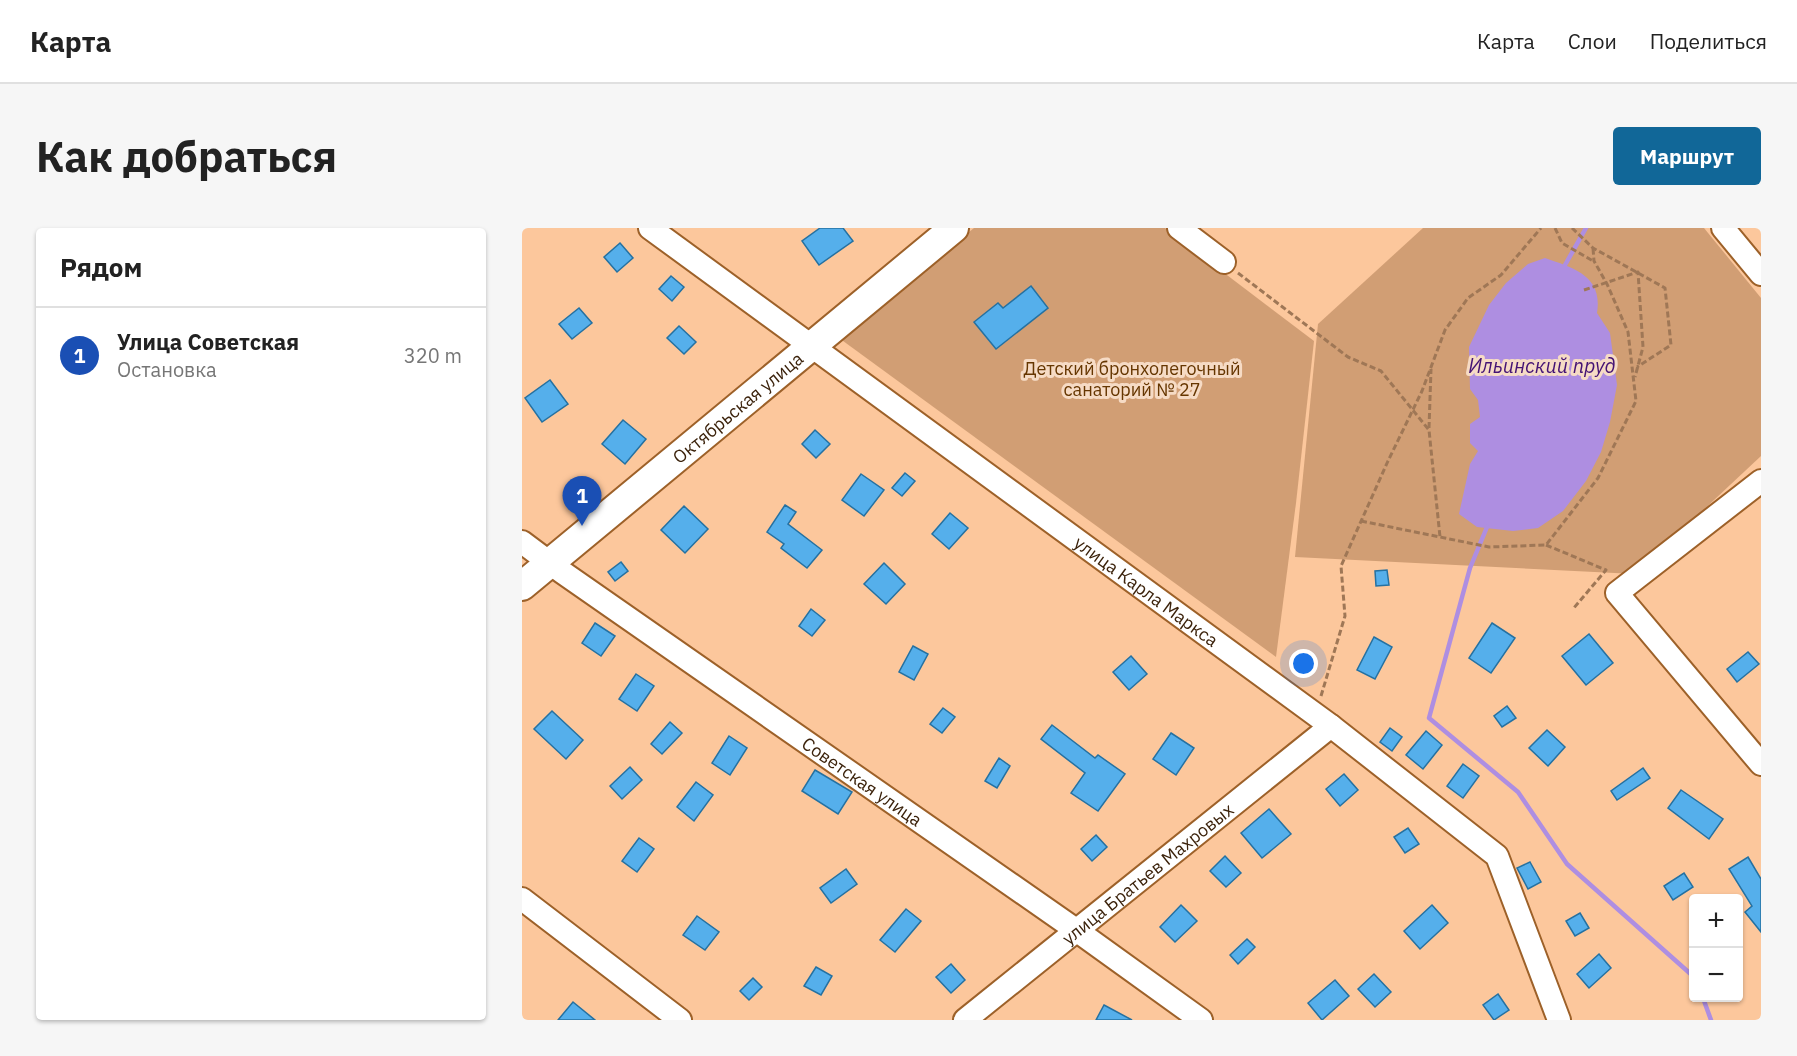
<!DOCTYPE html>
<html lang="ru">
<meta charset="utf-8">
<style>
body{margin:0;font-family:"IBM Plex Sans",sans-serif;background:#f6f6f6;color:#222}
.controls{position:absolute;right:18px;bottom:18px;display:grid;overflow:hidden;border-radius:6px;box-shadow:0 2px 4px #0004}
.controls button{width:54px;height:54px;display:grid;place-items:center;padding:0;border:0;border-bottom:2px solid #e0e0e0;background:#fff;color:#222;font:30px sans-serif}
.you{position:absolute;left:782px;top:436px;width:21px;height:21px;margin:-15px;border:4px solid #fff;border-radius:50%;background:#1a73e8;box-shadow:0 0 0 9px #1a73e833}
.badge{display:grid;place-items:center;width:39px;height:39px;border-radius:50%;background:#116798;color:#fff;font-size:20px;font-weight:700}
.pin{position:absolute;translate:-50% -50px;filter:drop-shadow(0 2px 3px #0008)}
.pin::after{content:'';position:absolute;top:32px;width:21px;height:18px;background:inherit;clip-path:polygon(0 0,100% 0,50% 100%)}
.list{margin:0;padding:0;list-style:none}
h2{display:flex;justify-content:space-between;align-items:center;height:78px;margin:0;padding:0 24px;font-size:26px}
h2 small{font-size:20px;font-weight:400;color:#767676}
.list li{display:grid;grid-template-columns:39px 1fr auto;gap:18px;align-items:center;box-sizing:border-box;height:96px;padding:0 24px;border-top:2px solid #e0e0e0}
.list b{display:block;font-size:22px;white-space:nowrap}
.list p{margin:0;font-size:20px;white-space:nowrap;color:#767676}
.list em{font-size:20px;font-style:normal;color:#767676}
.map{position:relative;flex:none;width:1239px;height:792px;overflow:hidden;border-radius:6px}
header{display:flex;align-items:center;gap:36px;box-sizing:border-box;height:84px;padding:0 30px;background:#fff;border-bottom:2px solid #e0e0e0}
header strong{font-size:28px}
nav{display:flex;gap:33px;margin-inline-start:auto;font-size:21px}
.intro{display:flex;align-items:center;justify-content:space-between;box-sizing:border-box;height:144px;padding:0 36px}
h1{margin:0;font-size:42px}
.button{padding:15px 27px;border-radius:6px;background:#116798;color:#fff;font-size:21px;font-weight:700}
main{display:flex;gap:36px;padding:0 36px}
aside{flex:1;background:#fff;border-radius:6px;box-shadow:0 2px 4px #0004}
.map>svg:first-child{display:block}
.green{fill:#d19e74}
.water{fill:#ae8ee1}
.lines{fill:none;stroke-linecap:round;stroke-linejoin:round}
.stream{stroke:#ae8ee1;stroke-width:4.5}
.building{fill:#55afeb;stroke:#2571a1;stroke-width:1.5}
.minor-casing{stroke:#9d6129;stroke-width:26}
.major-casing{stroke:#9d6129;stroke-width:32}
.path{stroke:#9f7756;stroke-width:3;stroke-dasharray:6 3;stroke-linecap:butt}
.minor{stroke:#fff;stroke-width:22}
.major{stroke:#fff;stroke-width:28}
.labels{text-anchor:middle;dominant-baseline:central;stroke-width:6;stroke-linejoin:round;paint-order:stroke}
.park-label{font-size:18px;fill:#663600;stroke:#f6dbc5}
.street-label{font-size:18px;fill:#3b220b;stroke:#f6dbc5}
.water-label{font-size:20px;font-style:italic;fill:#441274;stroke:#f6dbc5}
</style>
<header>
<strong>Карта</strong>
<nav><a>Карта</a><a>Слои</a><a>Поделиться</a></nav>
</header>
<div class="intro"><h1>Как добраться</h1><a class="button">Маршрут</a></div>
<main>
<aside>
<h2>Рядом<small></small></h2>
<ul class="list">
<li><span class="badge" style="background:#1a4fb4">1</span><div><b>Улица Советская</b><p>Остановка</p></div><em>320 m</em></li>
</ul>
</aside>
<div class="map">
<svg width="1239" height="792" viewBox="0 0 1239 792">
<rect width="100%" height="100%" fill="#fcc79c"/>
<!-- green -->
<g class="green">
<path d="M 452,0 L 643,0 L 792,113 L 774,275 L 754,429 L 317,110 Z"/>
<path d="M 901,0 L 1182,0 L 1239,70 L 1239,228 L 1113,346 L 773,329 L 796,96 Z"/>
</g>
<!-- water -->
<path class="water" d="M 1023,30 C 1052,40 1081,48 1075,85 L 1088,105 L 1095,157 L 1088,194 L 1079,224 L 1064,253 L 1041,283 L 1016,300 L 991,303 L 955,299 L 937,286 L 948,236 L 956,223 L 948,215 L 948,196 L 958,189 L 956,172 L 948,161 L 947,119 L 967,77 L 984,55 L 1006,36 Z"/>
<g class="lines">
<!-- stream -->
<g class="stream">
<path d="M 1043,37 L 1064,0"/>
<path d="M 965,299 L 948,340 L 907,490 L 996,564 L 1045,636 L 1172,749"/>
<path d="M 1181,770 L 1189,792"/>
</g>
</g>
<!-- building -->
<g class="building">
<path d="M 298,0 L 321,0 L 331,13 L 297,37 L 280,13 Z"/>
<path d="M 98,15 L 111,30 L 95,44 L 82,29 Z"/>
<path d="M 149,48 L 162,59 L 150,73 L 137,61 Z"/>
<path d="M 509,58 L 526,80 L 474,121 L 452,94 L 476,75 L 481,80 Z"/>
<path d="M 57,80 L 70,95 L 50,111 L 37,96 Z"/>
<path d="M 157,98 L 174,114 L 162,126 L 145,110 Z"/>
<path d="M 28,152 L 46,176 L 20,194 L 3,170 Z"/>
<path d="M 101,192 L 124,211 L 103,236 L 80,216 Z"/>
<path d="M 293,202 L 308,216 L 294,230 L 280,216 Z"/>
<path d="M 383,245 L 393,253 L 380,268 L 370,260 Z"/>
<path d="M 339,246 L 362,262 L 342,288 L 320,272 Z"/>
<path d="M 263,277 L 274,284 L 266,296 L 300,322 L 285,340 L 259,320 L 262,316 L 245,304 Z"/>
<path d="M 162,278 L 186,301 L 163,325 L 139,302 Z"/>
<path d="M 428,285 L 446,300 L 427,321 L 410,306 Z"/>
<path d="M 99,334 L 106,343 L 93,353 L 86,344 Z"/>
<path d="M 362,335 L 383,356 L 364,376 L 342,356 Z"/>
<path d="M 865,342 L 867,357 L 854,358 L 853,343 Z"/>
<path d="M 289,381 L 303,392 L 290,408 L 277,398 Z"/>
<path d="M 73,395 L 93,408 L 79,428 L 60,415 Z"/>
<path d="M 970,395 L 993,410 L 969,445 L 947,430 Z"/>
<path d="M 1067,406 L 1091,435 L 1064,457 L 1040,428 Z"/>
<path d="M 852,409 L 870,419 L 853,451 L 835,442 Z"/>
<path d="M 391,418 L 406,426 L 392,452 L 377,444 Z"/>
<path d="M 1226,424 L 1237,436 L 1215,454 L 1205,441 Z"/>
<path d="M 609,428 L 625,446 L 607,462 L 591,444 Z"/>
<path d="M 114,446 L 132,458 L 115,483 L 97,471 Z"/>
<path d="M 985,478 L 994,490 L 980,499 L 972,488 Z"/>
<path d="M 421,480 L 433,489 L 420,505 L 408,496 Z"/>
<path d="M 30,483 L 61,512 L 44,531 L 12,501 Z"/>
<path d="M 148,494 L 160,505 L 140,526 L 129,516 Z"/>
<path d="M 530,497 L 573,530 L 576,527 L 603,546 L 576,583 L 549,565 L 563,545 L 519,511 Z"/>
<path d="M 868,500 L 880,509 L 870,523 L 858,514 Z"/>
<path d="M 1025,502 L 1043,519 L 1026,538 L 1007,520 Z"/>
<path d="M 904,503 L 920,517 L 901,541 L 884,527 Z"/>
<path d="M 649,505 L 672,520 L 654,547 L 631,531 Z"/>
<path d="M 207,508 L 225,520 L 208,547 L 190,535 Z"/>
<path d="M 477,530 L 488,538 L 475,560 L 463,553 Z"/>
<path d="M 941,536 L 957,548 L 941,570 L 925,558 Z"/>
<path d="M 108,539 L 120,552 L 100,571 L 88,558 Z"/>
<path d="M 1121,540 L 1128,550 L 1095,572 L 1089,563 Z"/>
<path d="M 293,542 L 330,564 L 316,586 L 280,563 Z"/>
<path d="M 822,546 L 836,562 L 818,578 L 804,561 Z"/>
<path d="M 174,554 L 191,567 L 172,593 L 155,579 Z"/>
<path d="M 1159,562 L 1201,591 L 1187,611 L 1146,580 Z"/>
<path d="M 747,581 L 769,606 L 740,630 L 719,605 Z"/>
<path d="M 886,600 L 897,616 L 883,625 L 872,609 Z"/>
<path d="M 574,607 L 585,619 L 570,633 L 559,621 Z"/>
<path d="M 117,610 L 132,621 L 115,644 L 100,633 Z"/>
<path d="M 703,628 L 719,645 L 704,659 L 688,643 Z"/>
<path d="M 1226,629 L 1239,651 L 1239,704 L 1223,684 L 1230,678 L 1207,641 Z"/>
<path d="M 1008,634 L 1019,654 L 1006,661 L 995,640 Z"/>
<path d="M 324,641 L 335,656 L 309,675 L 298,660 Z"/>
<path d="M 1162,645 L 1171,659 L 1151,672 L 1142,658 Z"/>
<path d="M 659,677 L 675,693 L 653,714 L 638,699 Z"/>
<path d="M 910,677 L 926,695 L 898,721 L 882,703 Z"/>
<path d="M 384,681 L 399,693 L 373,724 L 358,712 Z"/>
<path d="M 1058,685 L 1067,700 L 1053,708 L 1044,693 Z"/>
<path d="M 175,688 L 197,704 L 183,722 L 161,707 Z"/>
<path d="M 725,711 L 733,719 L 716,736 L 708,727 Z"/>
<path d="M 1077,726 L 1089,740 L 1067,760 L 1055,746 Z"/>
<path d="M 429,736 L 443,752 L 429,765 L 414,749 Z"/>
<path d="M 294,739 L 310,748 L 299,767 L 282,758 Z"/>
<path d="M 852,746 L 869,764 L 853,779 L 836,761 Z"/>
<path d="M 231,750 L 240,759 L 227,772 L 218,763 Z"/>
<path d="M 813,752 L 827,768 L 800,792 L 786,775 Z"/>
<path d="M 976,766 L 987,782 L 972,792 L 961,777 Z"/>
<path d="M 51,774 L 73,792 L 36,792 Z"/>
<path d="M 582,777 L 610,792 L 574,792 Z"/>
</g>
<g class="lines">
<defs>
<g id="minor">
<path id="s1" d="M 128,0 L 809,498 L 975,628 L 1037,792"/>
<path d="M 657,0 L 702,34"/>
<path d="M 1201,0 L 1239,46"/>
<path d="M 1239,253 L 1095,365 L 1239,536"/>
<path id="s2" d="M 0,314 L 40,344 L 554,702 L 679,792"/>
<path d="M 0,671 L 158,792"/>
<path id="s3" d="M 443,792 L 809,498"/>
</g>
<g id="major">
<path id="s4" d="M 0,358 L 432,0"/>
</g>
</defs>
<!-- minor casing -->
<use href="#minor" class="minor-casing"/>
<!-- major casing -->
<use href="#major" class="major-casing"/>
<!-- path -->
<g class="path">
<path d="M 1033,0 L 1040,15 L 1071,33"/>
<path d="M 1050,0 L 1071,20 L 1143,60 L 1149,117 L 1115,139"/>
<path d="M 716,45 L 826,129 L 859,143 L 907,202 L 918,309"/>
<path d="M 1062,62 L 1116,44 L 1121,119 L 1113,149"/>
<path d="M 907,200 L 909,141"/>
<path d="M 839,293 L 967,319 L 1024,317 L 1076,250 L 1114,173 L 1106,104 L 1085,56 L 1072,33 L 1071,20"/>
<path d="M 1024,317 L 1084,342 L 1051,381"/>
<path d="M 799,468 L 823,388 L 819,338 L 866,233 L 900,163 L 923,102 L 946,70 L 979,47 L 1019,0"/>
</g>
<!-- minor -->
<use href="#minor" class="minor"/>
<!-- major -->
<use href="#major" class="major"/>
</g>
<g class="labels">
<!-- park labels -->
<g class="park-label">
<text x="610" y="140">Детский бронхолегочный<tspan x="610" dy="21">санаторий № 27</tspan></text>
</g>
<!-- street labels -->
<g class="street-label">
<text stroke="none"><textPath href="#s4" startOffset="280">Октябрьская улица</textPath></text>
<text stroke="none"><textPath href="#s1" startOffset="615">улица Карла Маркса</textPath></text>
<text stroke="none"><textPath href="#s2" startOffset="416">Советская улица</textPath></text>
<text stroke="none"><textPath href="#s3" startOffset="234">улица Братьев Махровых</textPath></text>
</g>
<!-- water labels -->
<g class="water-label">
<text x="1020" y="137">Ильинский пруд</text>
</g>
</g>
</svg>
<div class="controls">
<button>+</button>
<button>−</button>
</div>
<div class="you"></div>
<div class="pin badge" style="left:60px;top:298px;background:#1a4fb4">1</div>
</div>
</main>
